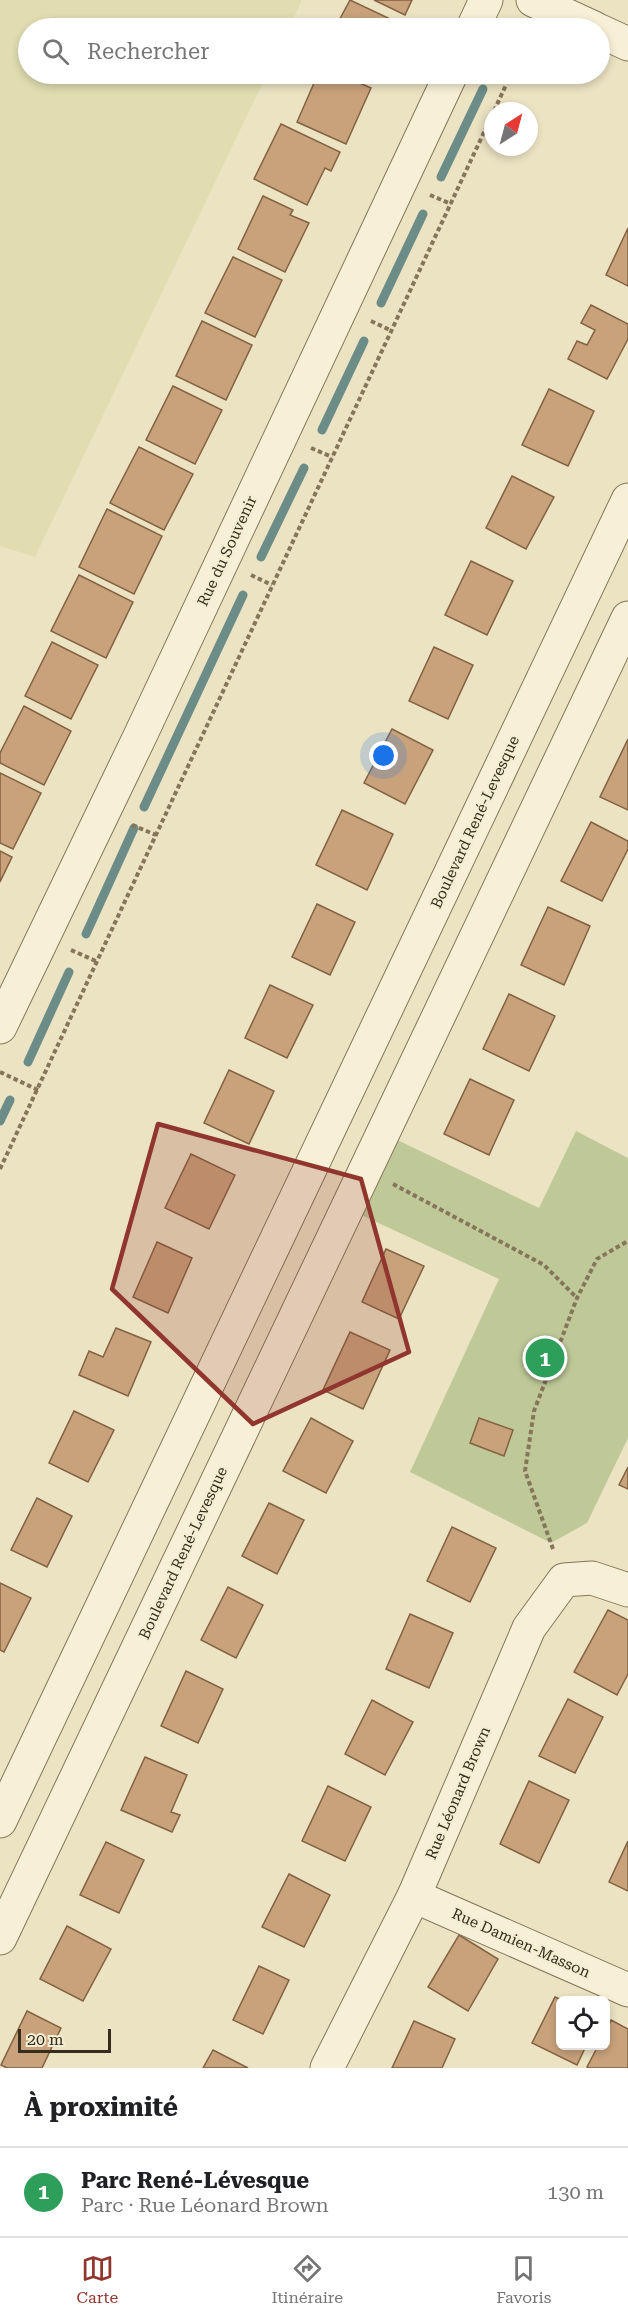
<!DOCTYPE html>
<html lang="fr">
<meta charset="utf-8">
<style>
body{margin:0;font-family:"Roboto Serif",serif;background:#f6f6f6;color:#202124}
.controls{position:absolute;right:18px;bottom:18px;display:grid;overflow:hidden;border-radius:9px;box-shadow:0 3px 9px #0003}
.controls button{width:54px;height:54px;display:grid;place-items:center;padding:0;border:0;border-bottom:2px solid #e0e0e0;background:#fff;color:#202124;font:30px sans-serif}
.compass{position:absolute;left:484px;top:102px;width:54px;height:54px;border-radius:50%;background:#fff;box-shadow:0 3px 9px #0003;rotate:36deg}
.scale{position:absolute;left:18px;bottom:15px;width:93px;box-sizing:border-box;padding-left:6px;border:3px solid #362c1e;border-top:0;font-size:16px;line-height:21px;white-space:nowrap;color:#362c1e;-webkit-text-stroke:4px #f3edd2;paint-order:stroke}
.you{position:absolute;left:384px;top:756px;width:21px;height:21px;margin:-15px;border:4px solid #fff;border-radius:50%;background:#1a73e8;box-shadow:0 0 0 9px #1a73e833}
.badge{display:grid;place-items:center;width:39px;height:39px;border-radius:50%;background:#91362e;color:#fff;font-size:20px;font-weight:700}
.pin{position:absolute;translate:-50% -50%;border:3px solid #fff;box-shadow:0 2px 6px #0006}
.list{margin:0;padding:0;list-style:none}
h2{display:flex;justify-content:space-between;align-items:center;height:78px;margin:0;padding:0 24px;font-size:26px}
h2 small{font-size:20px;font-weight:400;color:#757577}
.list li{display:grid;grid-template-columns:39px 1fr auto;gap:18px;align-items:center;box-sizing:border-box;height:90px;padding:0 24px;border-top:2px solid #e0e0e0}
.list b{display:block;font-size:22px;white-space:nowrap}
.list p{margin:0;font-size:20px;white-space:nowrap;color:#757577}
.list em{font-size:20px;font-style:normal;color:#757577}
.icon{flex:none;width:33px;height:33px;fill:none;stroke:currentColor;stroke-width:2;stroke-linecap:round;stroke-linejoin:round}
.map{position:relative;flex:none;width:628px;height:2068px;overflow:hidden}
.search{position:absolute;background:#fff;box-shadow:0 3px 9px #0003;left:18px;right:18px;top:18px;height:66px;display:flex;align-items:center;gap:15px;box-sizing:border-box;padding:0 21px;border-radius:33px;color:#757577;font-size:22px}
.sheet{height:168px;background:#fff}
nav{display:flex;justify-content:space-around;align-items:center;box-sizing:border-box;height:84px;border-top:2px solid #e0e0e0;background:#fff;font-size:16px;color:#757577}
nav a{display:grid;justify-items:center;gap:3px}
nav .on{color:#91362e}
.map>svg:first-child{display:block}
.farmland{fill:#e1ddb1}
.green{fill:#bfc998}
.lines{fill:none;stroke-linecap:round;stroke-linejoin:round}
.stream{stroke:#6c8c87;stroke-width:9}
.building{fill:#c8a27b;stroke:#836242;stroke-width:1.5}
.minor-casing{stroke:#85755b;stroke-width:35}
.path{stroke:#85755b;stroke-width:4;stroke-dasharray:4.5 3;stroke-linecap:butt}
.minor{stroke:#f7f0d6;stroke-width:33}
.marked{fill:#91362e;fill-opacity:0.2;stroke:#91362e;stroke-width:4.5;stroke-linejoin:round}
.labels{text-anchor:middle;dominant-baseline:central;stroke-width:4.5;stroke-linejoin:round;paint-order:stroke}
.street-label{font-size:15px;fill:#362c1e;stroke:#f3edd2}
</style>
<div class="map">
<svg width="628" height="2068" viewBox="0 0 628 2068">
<rect width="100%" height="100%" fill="#ece3c3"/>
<!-- farmland -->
<path class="farmland" d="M 0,0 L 302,0 L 289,28 L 28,28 L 28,74 L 267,74 L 35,557 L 0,546 Z"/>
<!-- green -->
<path class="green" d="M 576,1131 L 628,1158 L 628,1438 L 587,1523 L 551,1543 L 410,1472 L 499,1279 L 355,1212 L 391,1137 L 539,1208 Z"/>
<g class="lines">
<!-- stream -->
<g class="stream">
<path d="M 441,177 L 483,89"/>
<path d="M 381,303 L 423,214"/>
<path d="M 322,430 L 364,341"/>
<path d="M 261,557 L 304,468"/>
<path d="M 144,807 L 243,595"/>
<path d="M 86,934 L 134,828"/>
<path d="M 28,1062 L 69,972"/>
<path d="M 0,1121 L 10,1100"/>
</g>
</g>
<!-- building -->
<g class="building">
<path d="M 350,0 L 403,25 L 401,28 L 335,28 Z"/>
<path d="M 374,0 L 412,0 L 405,15 Z"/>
<path d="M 318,74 L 339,74 L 371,88 L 346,144 L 297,122 Z"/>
<path d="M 358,74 L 378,74 L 374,82 Z"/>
<path d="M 281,124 L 340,152 L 331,171 L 325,168 L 307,205 L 254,179 Z"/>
<path d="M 263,196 L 293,210 L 290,215 L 309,223 L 285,272 L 238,249 Z"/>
<path d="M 628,228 L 628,286 L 606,275 Z"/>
<path d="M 233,257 L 282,280 L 255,337 L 205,313 Z"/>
<path d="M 591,305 L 628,324 L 628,339 L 607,379 L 568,359 L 577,341 L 587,345 L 595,330 L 581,323 Z"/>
<path d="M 202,321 L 252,345 L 226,400 L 176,376 Z"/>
<path d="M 173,386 L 222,410 L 195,464 L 146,440 Z"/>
<path d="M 549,389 L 594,411 L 568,466 L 522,445 Z"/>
<path d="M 139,447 L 193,474 L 164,530 L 110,503 Z"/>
<path d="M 512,476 L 554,497 L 526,549 L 486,528 Z"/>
<path d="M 107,509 L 162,536 L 134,594 L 79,567 Z"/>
<path d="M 471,561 L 513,581 L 487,635 L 445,615 Z"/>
<path d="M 79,575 L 133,602 L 106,658 L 51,631 Z"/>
<path d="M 52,642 L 98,665 L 71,719 L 25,696 Z"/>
<path d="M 434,647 L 473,665 L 448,719 L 409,701 Z"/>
<path d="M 24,706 L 71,731 L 44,785 L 0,763 L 0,753 Z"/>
<path d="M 392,729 L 433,750 L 405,804 L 364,783 Z"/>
<path d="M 628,739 L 628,810 L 600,797 Z"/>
<path d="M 0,773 L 41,793 L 13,849 L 0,843 Z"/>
<path d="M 342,810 L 393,834 L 367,890 L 316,865 Z"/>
<path d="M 591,822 L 628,841 L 628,849 L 602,901 L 561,881 Z"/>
<path d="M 0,851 L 12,857 L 0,882 Z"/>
<path d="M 317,904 L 355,922 L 330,975 L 292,957 Z"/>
<path d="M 548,907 L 590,926 L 564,985 L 521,965 Z"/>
<path d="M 270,985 L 313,1005 L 287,1058 L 245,1038 Z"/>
<path d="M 509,994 L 555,1016 L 529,1071 L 483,1049 Z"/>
<path d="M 229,1070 L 274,1091 L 249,1144 L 204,1123 Z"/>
<path d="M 470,1079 L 514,1100 L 489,1155 L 444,1134 Z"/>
<path d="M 191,1154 L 235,1175 L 209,1229 L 165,1208 Z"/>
<path d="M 157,1242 L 192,1258 L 168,1313 L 133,1297 Z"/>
<path d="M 386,1249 L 424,1266 L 399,1319 L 362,1302 Z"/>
<path d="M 116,1328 L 151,1342 L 128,1396 L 79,1375 L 89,1351 L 103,1357 Z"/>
<path d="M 350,1332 L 390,1350 L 363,1409 L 323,1390 Z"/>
<path d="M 74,1411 L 114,1430 L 88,1482 L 49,1463 Z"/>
<path d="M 311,1418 L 353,1441 L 326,1493 L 283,1471 Z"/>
<path d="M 479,1418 L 513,1430 L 504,1456 L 470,1443 Z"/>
<path d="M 628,1467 L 628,1489 L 619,1485 Z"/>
<path d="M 37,1498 L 72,1516 L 47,1567 L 11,1550 Z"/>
<path d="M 269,1503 L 304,1520 L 277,1574 L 242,1556 Z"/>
<path d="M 452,1527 L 496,1548 L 470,1602 L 427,1581 Z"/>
<path d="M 0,1583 L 31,1598 L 4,1652 L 0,1650 Z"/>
<path d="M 228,1587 L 263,1605 L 236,1658 L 201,1640 Z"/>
<path d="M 608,1610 L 628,1620 L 628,1674 L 617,1695 L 574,1672 Z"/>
<path d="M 410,1614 L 453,1633 L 429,1688 L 386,1669 Z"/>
<path d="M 186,1671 L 223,1689 L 198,1743 L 161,1726 Z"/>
<path d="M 568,1699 L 603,1717 L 575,1773 L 539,1756 Z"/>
<path d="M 372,1700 L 413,1722 L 385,1775 L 345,1754 Z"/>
<path d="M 145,1757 L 187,1775 L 171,1812 L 180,1815 L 172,1832 L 121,1810 Z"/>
<path d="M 529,1781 L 569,1800 L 539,1863 L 500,1844 Z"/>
<path d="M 328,1786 L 371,1807 L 345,1861 L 302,1841 Z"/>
<path d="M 628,1841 L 628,1891 L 609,1882 Z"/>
<path d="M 106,1842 L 144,1860 L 119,1913 L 80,1895 Z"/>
<path d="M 289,1874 L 330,1895 L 304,1947 L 262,1927 Z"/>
<path d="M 67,1926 L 111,1949 L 83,2001 L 40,1979 Z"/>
<path d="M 459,1935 L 498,1959 L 468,2011 L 428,1987 Z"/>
<path d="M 259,1966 L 289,1980 L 263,2034 L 233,2020 Z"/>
<path d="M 555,1997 L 562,2000 L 560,2046 L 586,2046 L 577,2065 L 532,2043 Z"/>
<path d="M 27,2011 L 61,2028 L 42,2068 L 7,2068 L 1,2065 Z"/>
<path d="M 611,2020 L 628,2029 L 628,2068 L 589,2068 L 587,2067 L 598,2046 L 606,2046 L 606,2032 Z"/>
<path d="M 414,2021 L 455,2039 L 442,2068 L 392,2068 Z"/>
<path d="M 213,2050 L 248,2068 L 203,2068 Z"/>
</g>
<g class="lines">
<defs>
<g id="minor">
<path d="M 533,0 L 594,28"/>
<path d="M 473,28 L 486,0"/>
<path d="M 600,31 L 628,44"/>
<path d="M 0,1027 L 141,734 L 451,74"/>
<path d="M 0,1821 L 628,500"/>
<path d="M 414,1896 L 628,1990"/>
<path d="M 0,1938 L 628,618"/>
<path d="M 327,2068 L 414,1896 L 529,1628 L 564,1580 L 592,1578 L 628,1590"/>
</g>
</defs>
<!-- minor casing -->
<use href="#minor" class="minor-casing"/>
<!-- path -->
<g class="path">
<path d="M 503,74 L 510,76"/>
<path d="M 494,111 L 511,74"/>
<path d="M 430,195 L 451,204"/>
<path d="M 371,321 L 392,331"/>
<path d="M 311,448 L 332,457"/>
<path d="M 251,575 L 272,585"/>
<path d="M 132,825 L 156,835"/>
<path d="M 71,950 L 98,962"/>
<path d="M 0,1072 L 38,1090"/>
<path d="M 0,1169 L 493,113"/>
<path d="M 393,1184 L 544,1265 L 577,1298"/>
<path d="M 553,1549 L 525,1471 L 534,1411 L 577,1298 L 597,1259 L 628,1241"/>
</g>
<!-- minor -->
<use href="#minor" class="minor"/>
</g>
<!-- marked area -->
<path class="marked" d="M 158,1124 L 361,1179 L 409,1352 L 253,1424 L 112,1289 Z"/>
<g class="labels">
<!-- street labels -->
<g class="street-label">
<text transform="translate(227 551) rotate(-65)">Rue du Souvenir</text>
<text transform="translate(475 822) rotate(-65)">Boulevard René-Levesque</text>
<text transform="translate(183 1553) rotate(-65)">Boulevard René-Levesque</text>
<text transform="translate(458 1793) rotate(-67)">Rue Léonard Brown</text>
<text transform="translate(521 1943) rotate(24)">Rue Damien-Masson</text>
</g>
</g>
</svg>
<div class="controls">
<button><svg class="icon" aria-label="locate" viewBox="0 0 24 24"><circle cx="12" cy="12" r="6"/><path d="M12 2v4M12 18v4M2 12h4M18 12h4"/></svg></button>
</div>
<svg class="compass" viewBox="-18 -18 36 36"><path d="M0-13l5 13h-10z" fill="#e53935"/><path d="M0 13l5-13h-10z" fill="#757577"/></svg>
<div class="scale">20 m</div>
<div class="you"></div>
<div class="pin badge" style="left:545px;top:1358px;background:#2e9e5b">1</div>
<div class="search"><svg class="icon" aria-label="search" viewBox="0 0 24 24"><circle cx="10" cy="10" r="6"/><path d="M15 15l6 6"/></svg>Rechercher</div>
</div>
<section class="sheet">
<h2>À proximité<small></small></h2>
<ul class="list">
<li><span class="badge" style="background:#2e9e5b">1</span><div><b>Parc René-Lévesque</b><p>Parc · Rue Léonard Brown</p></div><em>130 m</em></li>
</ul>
</section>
<nav>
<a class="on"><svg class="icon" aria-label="map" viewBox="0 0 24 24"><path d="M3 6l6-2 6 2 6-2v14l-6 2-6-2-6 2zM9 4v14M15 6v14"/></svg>Carte</a>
<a><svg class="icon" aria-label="directions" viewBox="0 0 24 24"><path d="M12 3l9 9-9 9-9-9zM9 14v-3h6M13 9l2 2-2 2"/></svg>Itinéraire</a>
<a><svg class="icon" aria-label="saved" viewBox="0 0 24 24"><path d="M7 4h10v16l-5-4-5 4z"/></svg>Favoris</a>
</nav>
